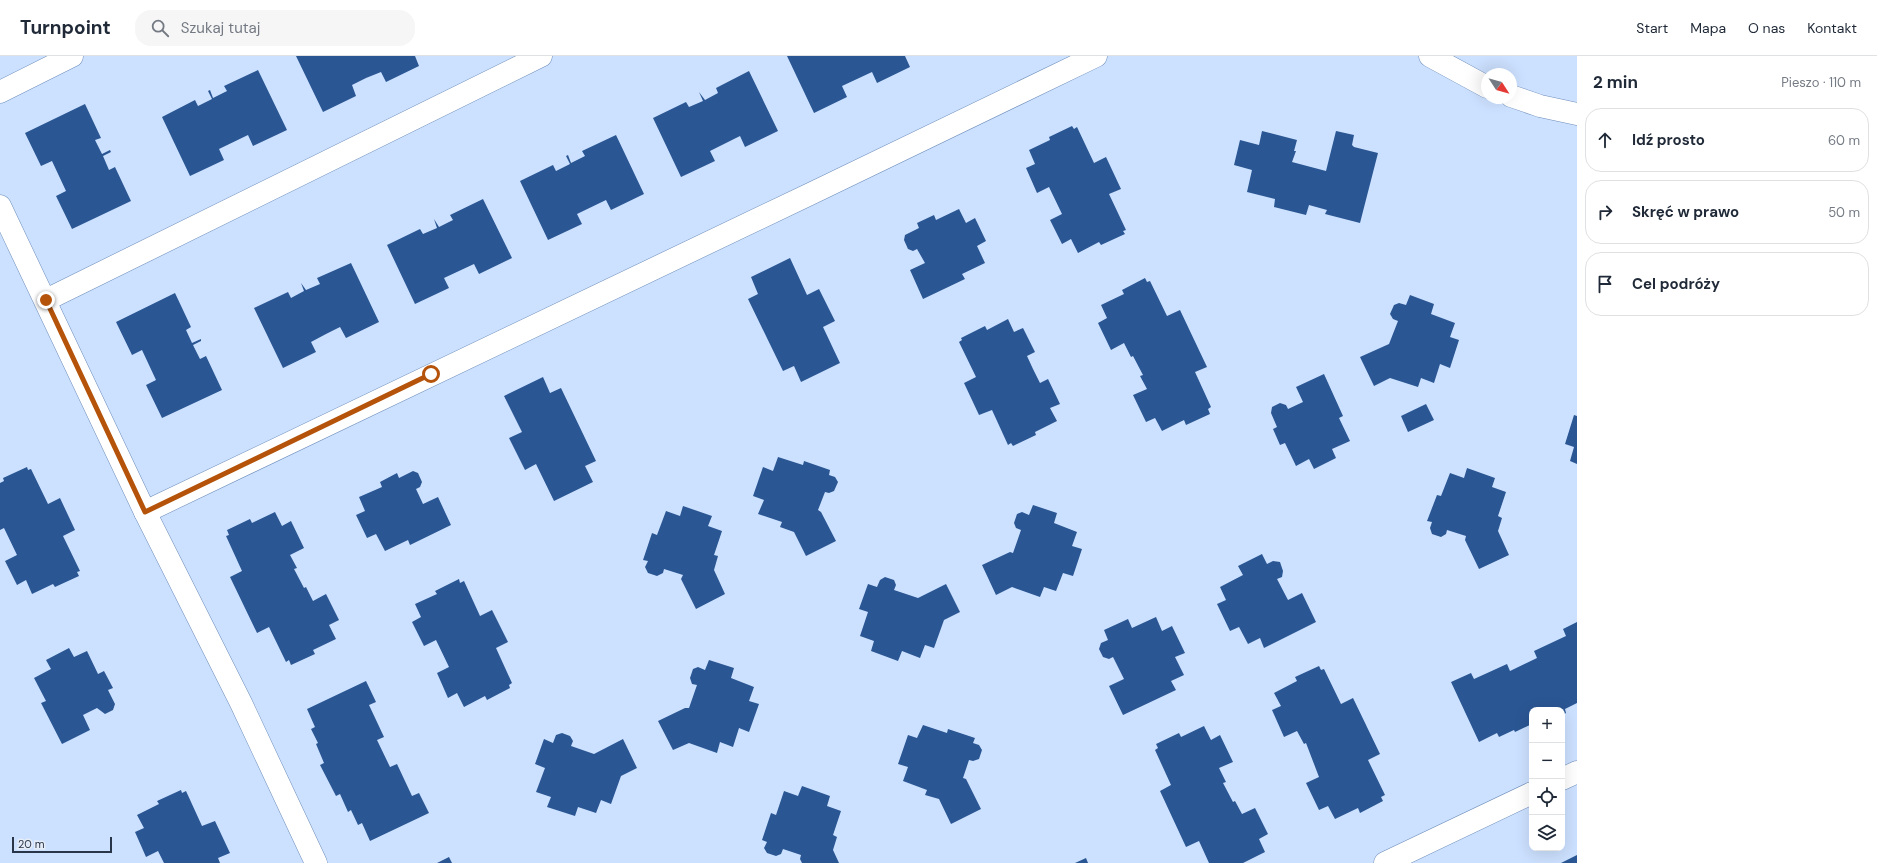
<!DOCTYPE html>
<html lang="pl">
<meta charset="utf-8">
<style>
body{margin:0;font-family:"DM Sans",sans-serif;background:#f6f6f7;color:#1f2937}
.controls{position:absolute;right:12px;bottom:12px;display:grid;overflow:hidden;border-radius:8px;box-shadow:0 4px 16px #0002}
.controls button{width:36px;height:36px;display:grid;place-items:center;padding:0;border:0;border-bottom:1px solid #e0e1e3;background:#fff;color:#1f2937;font:20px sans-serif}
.compass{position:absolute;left:1481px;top:12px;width:36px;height:36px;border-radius:50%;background:#fff;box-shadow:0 4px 16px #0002;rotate:126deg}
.scale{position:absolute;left:12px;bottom:10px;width:100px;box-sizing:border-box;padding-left:4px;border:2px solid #293649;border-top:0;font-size:11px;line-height:14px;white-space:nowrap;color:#293649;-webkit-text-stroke:3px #e6edf7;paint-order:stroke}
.stop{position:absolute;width:12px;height:12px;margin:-9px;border:3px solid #b45309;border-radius:50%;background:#fff}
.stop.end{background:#b45309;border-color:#fff;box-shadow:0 1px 4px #0008}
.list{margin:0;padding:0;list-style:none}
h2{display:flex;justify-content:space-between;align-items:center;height:52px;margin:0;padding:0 16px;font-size:17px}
h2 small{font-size:13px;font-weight:400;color:#747a83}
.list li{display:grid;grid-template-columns:26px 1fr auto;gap:12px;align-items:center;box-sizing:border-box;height:64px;margin:0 8px 8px;padding:0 8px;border:1px solid #e0e1e3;border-radius:16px}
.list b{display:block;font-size:15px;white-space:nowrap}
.list em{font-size:13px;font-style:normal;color:#747a83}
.icon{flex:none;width:22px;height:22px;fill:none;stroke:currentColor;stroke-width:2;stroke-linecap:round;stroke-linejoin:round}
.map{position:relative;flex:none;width:1577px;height:807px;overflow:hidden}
header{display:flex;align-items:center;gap:24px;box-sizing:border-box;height:56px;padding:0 20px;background:#fff;border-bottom:1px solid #e0e1e3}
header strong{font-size:19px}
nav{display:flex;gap:22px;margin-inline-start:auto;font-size:14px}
.search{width:280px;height:36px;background:#f6f6f7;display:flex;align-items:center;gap:10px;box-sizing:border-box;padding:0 14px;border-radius:16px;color:#747a83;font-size:15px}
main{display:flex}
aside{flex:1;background:#fff}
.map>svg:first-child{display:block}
.building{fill:#2a5693}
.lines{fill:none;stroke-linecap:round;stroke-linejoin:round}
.minor-casing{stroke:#6d8dba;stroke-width:23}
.minor{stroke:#fff;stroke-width:22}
.route{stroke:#b45309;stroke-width:5}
</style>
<header>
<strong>Turnpoint</strong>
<div class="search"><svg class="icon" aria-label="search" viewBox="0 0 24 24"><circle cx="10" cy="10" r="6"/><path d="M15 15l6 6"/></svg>Szukaj tutaj</div>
<nav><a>Start</a><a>Mapa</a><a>O nas</a><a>Kontakt</a></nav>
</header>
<main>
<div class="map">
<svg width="1577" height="807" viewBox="0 0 1577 807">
<rect width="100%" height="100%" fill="#cce1ff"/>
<!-- building -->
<g class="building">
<path d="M 296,0 L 415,0 L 419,10 L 386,26 L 381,16 L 366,22 L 352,29 L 356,40 L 323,56 Z"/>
<path d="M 787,0 L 905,0 L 910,11 L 877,27 L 872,16 L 842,30 L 847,41 L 814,57 Z"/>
<path d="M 258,14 L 287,74 L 253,90 L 248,79 L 219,93 L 224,104 L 190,120 L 162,61 L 195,44 L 198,50 L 212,43 L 208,35 L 210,34 L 213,42 L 227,35 L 224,30 Z"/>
<path d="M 749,15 L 778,75 L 745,91 L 740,80 L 710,95 L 715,105 L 681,121 L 653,62 L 686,46 L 689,51 L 703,45 L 699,36 L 705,44 L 718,37 L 716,32 Z"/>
<path d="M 85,48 L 101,82 L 95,84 L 102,98 L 110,94 L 111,96 L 103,100 L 109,114 L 115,111 L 131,145 L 72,173 L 56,140 L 66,135 L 52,105 L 41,110 L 25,77 Z"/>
<path d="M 1072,70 L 1074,73 L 1077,71 L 1094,107 L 1106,101 L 1121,133 L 1109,138 L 1126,174 L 1123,175 L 1125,178 L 1101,189 L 1099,186 L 1078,197 L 1071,183 L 1062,188 L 1050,164 L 1062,158 L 1049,131 L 1037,137 L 1026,112 L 1035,108 L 1029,94 L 1050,84 L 1049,81 Z"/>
<path d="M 1262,75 L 1297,84 L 1294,95 L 1296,95 L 1292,106 L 1326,115 L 1336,75 L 1354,79 L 1352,89 L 1354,91 L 1378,97 L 1360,167 L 1325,158 L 1327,154 L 1309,149 L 1306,159 L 1274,151 L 1275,143 L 1247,136 L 1252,114 L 1234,109 L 1240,84 L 1259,89 Z"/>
<path d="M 616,79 L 644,138 L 611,154 L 606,144 L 577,158 L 582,168 L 548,184 L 520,125 L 553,109 L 556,115 L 570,108 L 566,100 L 568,99 L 571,107 L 585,100 L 582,95 Z"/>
<path d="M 483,143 L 512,202 L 479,218 L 474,208 L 444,222 L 449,232 L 415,248 L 387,189 L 420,173 L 423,178 L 437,172 L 434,163 L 439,171 L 453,164 L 450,159 Z"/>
<path d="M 959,153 L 966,167 L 975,162 L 986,185 L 977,190 L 985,207 L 962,218 L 965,223 L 923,243 L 910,214 L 925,207 L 917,193 L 913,195 L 908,193 L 904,184 L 905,179 L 919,172 L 917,167 L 934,159 L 936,164 Z"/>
<path d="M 790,202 L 807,239 L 819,233 L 835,265 L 823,271 L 840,307 L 801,326 L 794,310 L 783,315 L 748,243 L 758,238 L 751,221 Z"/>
<path d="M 351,207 L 379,266 L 346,282 L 340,271 L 326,278 L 311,286 L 316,296 L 283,312 L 254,252 L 288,236 L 291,242 L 304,235 L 301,227 L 306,234 L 320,228 L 317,222 Z"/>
<path d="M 1145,222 L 1147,226 L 1150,225 L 1167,260 L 1180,254 L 1207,311 L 1195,316 L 1211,351 L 1208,353 L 1210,358 L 1186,369 L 1184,364 L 1162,375 L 1155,362 L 1146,366 L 1133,339 L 1147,333 L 1140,320 L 1143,319 L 1133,300 L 1131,301 L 1124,287 L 1111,294 L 1098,267 L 1107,262 L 1101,249 L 1124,238 L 1122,234 Z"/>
<path d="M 175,237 L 191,271 L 186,274 L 192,287 L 201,283 L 201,285 L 193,289 L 200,303 L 206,300 L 222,334 L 162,362 L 146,329 L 156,324 L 142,294 L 132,299 L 116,266 Z"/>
<path d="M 1410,239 L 1434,248 L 1431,258 L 1455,267 L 1450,281 L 1459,284 L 1450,312 L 1440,308 L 1434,327 L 1421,322 L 1418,331 L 1390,322 L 1374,330 L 1360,301 L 1389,288 L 1398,265 L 1393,263 L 1390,258 L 1394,249 L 1399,247 L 1406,249 Z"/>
<path d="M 1008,263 L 1014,276 L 1023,272 L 1035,296 L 1027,300 L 1033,313 L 1040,327 L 1048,323 L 1060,348 L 1050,352 L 1057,365 L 1035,376 L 1036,379 L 1013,390 L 1011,387 L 1008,389 L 992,354 L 979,359 L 964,327 L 976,321 L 959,286 L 962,284 L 961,282 L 985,270 L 987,274 Z"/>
<path d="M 1324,318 L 1343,360 L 1339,362 L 1350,385 L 1332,393 L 1336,402 L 1314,413 L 1309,403 L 1296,410 L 1285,387 L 1280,389 L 1273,373 L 1277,371 L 1271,357 L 1272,351 L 1280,347 L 1286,349 L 1288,353 L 1303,346 L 1296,331 Z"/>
<path d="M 543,321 L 550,337 L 561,332 L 596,405 L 585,410 L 593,426 L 554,445 L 536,408 L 525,414 L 509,382 L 522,376 L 504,340 Z"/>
<path d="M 1426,348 L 1434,364 L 1408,376 L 1401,360 Z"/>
<path d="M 1574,359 L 1577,360 L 1577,408 L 1570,405 L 1574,391 L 1565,388 Z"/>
<path d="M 778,401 L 803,409 L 804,405 L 830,414 L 829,419 L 835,421 L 838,426 L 834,435 L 829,437 L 825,436 L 818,454 L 821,456 L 836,485 L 806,500 L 794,476 L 780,471 L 782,466 L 758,458 L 764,444 L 753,440 L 763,411 L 773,415 Z"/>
<path d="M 27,411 L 28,414 L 31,413 L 48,448 L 60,442 L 75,474 L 63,480 L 80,515 L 77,516 L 79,520 L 55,531 L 53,528 L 32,538 L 26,524 L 17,529 L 5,505 L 17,499 L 4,472 L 0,474 L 0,427 L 4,425 L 3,422 Z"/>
<path d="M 1467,412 L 1495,422 L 1492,431 L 1506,436 L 1498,460 L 1502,462 L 1498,475 L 1509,499 L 1479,513 L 1465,484 L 1466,480 L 1447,474 L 1446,478 L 1441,481 L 1432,478 L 1430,472 L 1432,466 L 1427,465 L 1437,439 L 1441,440 L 1450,417 L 1464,422 Z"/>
<path d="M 413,415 L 418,417 L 422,426 L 420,431 L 416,433 L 423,448 L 438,441 L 451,469 L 410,489 L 408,484 L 385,495 L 376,478 L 367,482 L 356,459 L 365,455 L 359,441 L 382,431 L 380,426 L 397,417 L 399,422 Z"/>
<path d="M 1033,449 L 1057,457 L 1054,467 L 1077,476 L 1072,490 L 1082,493 L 1073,520 L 1063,517 L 1056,535 L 1044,531 L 1040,541 L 1012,531 L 996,539 L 982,509 L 1010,496 L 1013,497 L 1021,474 L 1016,472 L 1014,467 L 1017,458 L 1022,456 L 1029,459 Z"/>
<path d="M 683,450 L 712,460 L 708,470 L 722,475 L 714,499 L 718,500 L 714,514 L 725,538 L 696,553 L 681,523 L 683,519 L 664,513 L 663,517 L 657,520 L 648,517 L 645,511 L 648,505 L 643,504 L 652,477 L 657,479 L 666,455 L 680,460 Z"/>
<path d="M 275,456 L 282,470 L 291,465 L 304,492 L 290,499 L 297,512 L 294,513 L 304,532 L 306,531 L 313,545 L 326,538 L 339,564 L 329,569 L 336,583 L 313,594 L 315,598 L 291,609 L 289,604 L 286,606 L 269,571 L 257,577 L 230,521 L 242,515 L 226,480 L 229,479 L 227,474 L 250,463 L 252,467 Z"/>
<path d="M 1262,498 L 1267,508 L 1273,505 L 1280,506 L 1283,515 L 1282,521 L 1277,523 L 1288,544 L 1302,537 L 1316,566 L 1264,592 L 1260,582 L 1248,588 L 1239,571 L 1230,575 L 1217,548 L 1226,544 L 1220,531 L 1243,519 L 1238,510 Z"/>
<path d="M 885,521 L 894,524 L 896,529 L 894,534 L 918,542 L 946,528 L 960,556 L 944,564 L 934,592 L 925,589 L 920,602 L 902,595 L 898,605 L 871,595 L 874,585 L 860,580 L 868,556 L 859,553 L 868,528 L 877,531 L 880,524 Z"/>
<path d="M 459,523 L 460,527 L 464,525 L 480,560 L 492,554 L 508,586 L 496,592 L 512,627 L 509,629 L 510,632 L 487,644 L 485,640 L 464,651 L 457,637 L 448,642 L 437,617 L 449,611 L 436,584 L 424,590 L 412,566 L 421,561 L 415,548 L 437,538 L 435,535 Z"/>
<path d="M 1156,561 L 1162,575 L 1172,570 L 1185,597 L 1175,601 L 1184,619 L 1171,625 L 1176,634 L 1123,659 L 1109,630 L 1124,623 L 1113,601 L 1109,603 L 1103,601 L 1099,593 L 1101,587 L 1108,584 L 1104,574 L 1128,563 L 1132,572 Z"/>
<path d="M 1577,566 L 1577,647 L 1565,653 L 1566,657 L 1562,659 L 1562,654 L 1532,654 L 1532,668 L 1515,676 L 1514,674 L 1499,681 L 1497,677 L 1479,686 L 1451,626 L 1471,617 L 1474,623 L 1507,608 L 1510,615 L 1537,602 L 1534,595 L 1566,580 L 1563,573 Z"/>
<path d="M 69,592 L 74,601 L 87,595 L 98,618 L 104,615 L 113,632 L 108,634 L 115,648 L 113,654 L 105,658 L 97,652 L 83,659 L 90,674 L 62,688 L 41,647 L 46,645 L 34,622 L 51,613 L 46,604 Z"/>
<path d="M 709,604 L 734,612 L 731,622 L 754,631 L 749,645 L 759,648 L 749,676 L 739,672 L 733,691 L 720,686 L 717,697 L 689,687 L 673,694 L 658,665 L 685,652 L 689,652 L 697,629 L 692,628 L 690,622 L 693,613 L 698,611 L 705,614 Z"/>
<path d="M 1319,610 L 1321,614 L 1324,613 L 1341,648 L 1353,642 L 1380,698 L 1368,704 L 1385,739 L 1381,741 L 1383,745 L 1360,757 L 1358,752 L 1335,763 L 1328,750 L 1319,754 L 1306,727 L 1319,721 L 1306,687 L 1304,688 L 1297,675 L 1284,681 L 1272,654 L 1281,650 L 1274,637 L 1297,625 L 1295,621 Z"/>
<path d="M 366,625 L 376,646 L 369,649 L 384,681 L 377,684 L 390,711 L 397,708 L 412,740 L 419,737 L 429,757 L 370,785 L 362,767 L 358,769 L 351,754 L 348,756 L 340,738 L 336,740 L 320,709 L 324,707 L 316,688 L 318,687 L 311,673 L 315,671 L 307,653 Z"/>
<path d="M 923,669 L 947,677 L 948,673 L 975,682 L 973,687 L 979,689 L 982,694 L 979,703 L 973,705 L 969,704 L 963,722 L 966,723 L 981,753 L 951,768 L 939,743 L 925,739 L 927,734 L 903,725 L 908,711 L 898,708 L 908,679 L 917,682 Z"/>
<path d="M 1204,670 L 1211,684 L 1220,679 L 1233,706 L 1219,712 L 1226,726 L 1223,727 L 1233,746 L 1235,745 L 1242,758 L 1255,752 L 1268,778 L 1259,783 L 1265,796 L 1243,807 L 1209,807 L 1199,785 L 1186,791 L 1160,735 L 1171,729 L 1155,694 L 1158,692 L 1156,688 L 1179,677 L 1181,681 Z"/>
<path d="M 562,677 L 570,680 L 573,685 L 571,690 L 594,698 L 623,683 L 637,712 L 621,720 L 611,748 L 601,744 L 596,757 L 578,751 L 575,760 L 547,751 L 551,741 L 536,736 L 545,712 L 535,708 L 544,683 L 553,687 L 556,679 Z"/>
<path d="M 802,730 L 830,740 L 827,750 L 841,755 L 833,779 L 837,781 L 833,794 L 839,807 L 802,807 L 800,803 L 801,799 L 783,793 L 781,798 L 776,800 L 767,797 L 764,792 L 767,786 L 762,784 L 771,757 L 776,759 L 784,735 L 798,740 Z"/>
<path d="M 181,734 L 182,737 L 186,735 L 202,770 L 215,765 L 230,797 L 218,802 L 220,807 L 164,807 L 158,795 L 146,801 L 135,776 L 144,772 L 137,759 L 159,748 L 157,745 Z"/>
<path d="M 1577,799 L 1577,807 L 1561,807 Z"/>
<path d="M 449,801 L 452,807 L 437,807 Z"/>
<path d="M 1086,802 L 1088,807 L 1075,807 Z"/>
</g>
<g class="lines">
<defs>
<g id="minor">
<path d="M 1430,0 L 1487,31"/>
<path d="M 0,36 L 72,0"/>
<path d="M 1511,40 L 1540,50 L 1577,58"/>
<path d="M 0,150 L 145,456 L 241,647 L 316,807"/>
<path d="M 46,244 L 541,0"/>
<path d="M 145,456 C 462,303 780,154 1096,0"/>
<path d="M 1562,723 L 1577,716"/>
<path d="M 1385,807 L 1532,737"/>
</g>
</defs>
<!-- minor casing -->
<use href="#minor" class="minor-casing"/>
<!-- minor -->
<use href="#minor" class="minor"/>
</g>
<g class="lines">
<!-- route -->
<path class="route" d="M 46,244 L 145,456 L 431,318"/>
</g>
</svg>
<div class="controls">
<button>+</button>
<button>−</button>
<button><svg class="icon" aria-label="locate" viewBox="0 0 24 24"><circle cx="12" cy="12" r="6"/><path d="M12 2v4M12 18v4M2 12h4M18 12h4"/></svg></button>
<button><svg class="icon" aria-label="layers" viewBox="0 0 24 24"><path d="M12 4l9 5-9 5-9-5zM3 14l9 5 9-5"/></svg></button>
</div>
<svg class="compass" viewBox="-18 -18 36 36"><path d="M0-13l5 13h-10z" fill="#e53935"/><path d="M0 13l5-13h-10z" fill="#747a83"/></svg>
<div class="scale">20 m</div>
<div class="stop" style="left:431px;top:318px"></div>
<div class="stop end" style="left:46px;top:244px"></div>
</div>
<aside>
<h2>2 min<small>Pieszo · 110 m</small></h2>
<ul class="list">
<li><svg class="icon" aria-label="ahead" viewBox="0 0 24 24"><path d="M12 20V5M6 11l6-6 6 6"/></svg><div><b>Idź prosto</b></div><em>60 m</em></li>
<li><svg class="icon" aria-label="right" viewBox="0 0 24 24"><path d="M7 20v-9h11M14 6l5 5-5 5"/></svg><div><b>Skręć w prawo</b></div><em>50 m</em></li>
<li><svg class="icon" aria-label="arrive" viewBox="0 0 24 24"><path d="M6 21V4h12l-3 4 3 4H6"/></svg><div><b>Cel podróży</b></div></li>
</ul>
</aside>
</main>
